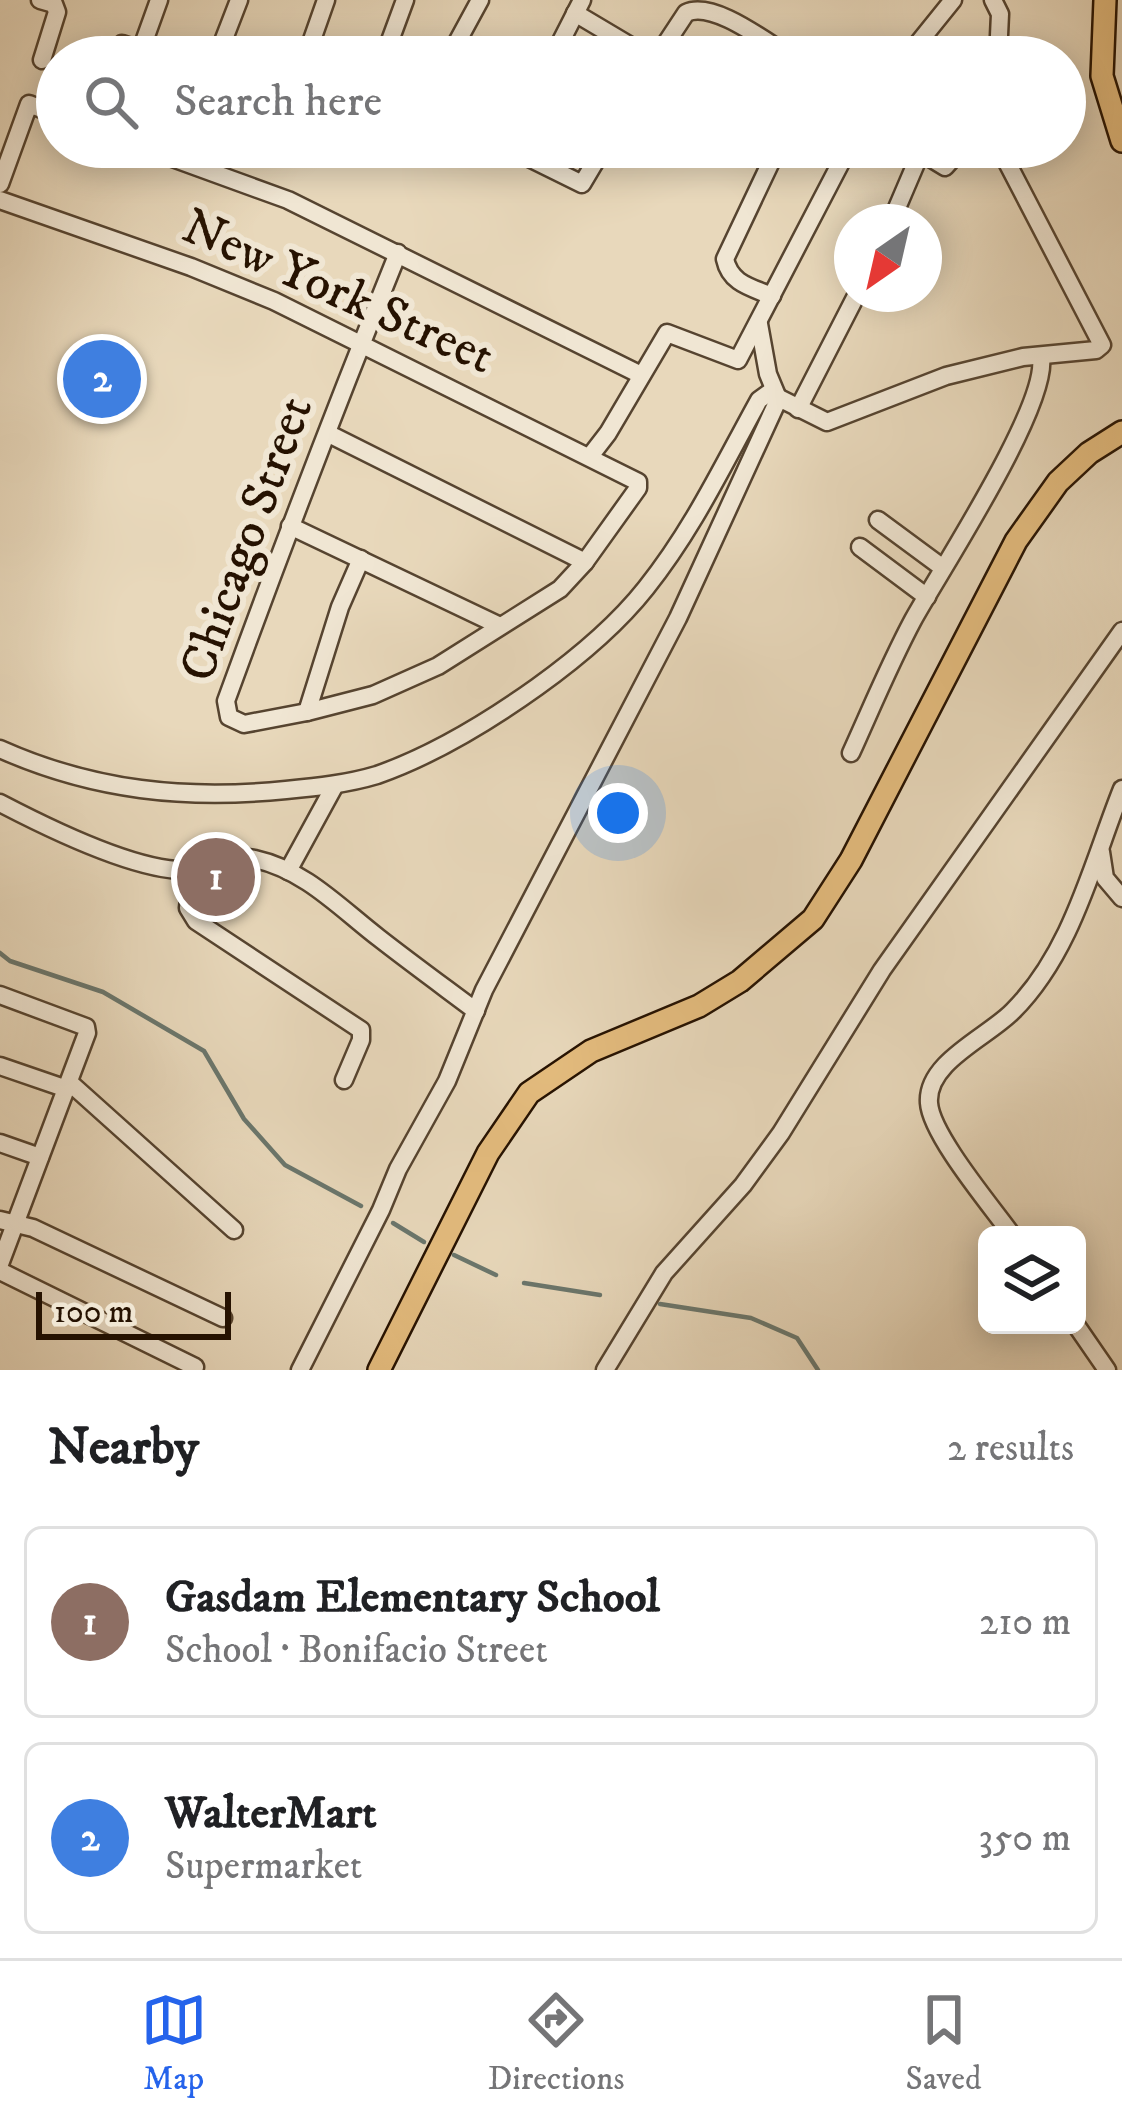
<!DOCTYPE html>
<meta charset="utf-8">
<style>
body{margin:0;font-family:"IM FELL DW Pica",serif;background:#f2f2f2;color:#202124}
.controls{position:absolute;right:36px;bottom:36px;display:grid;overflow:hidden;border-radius:18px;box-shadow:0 6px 30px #0003}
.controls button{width:108px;height:108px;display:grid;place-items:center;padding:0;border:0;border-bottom:3px solid #e0e0e0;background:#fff;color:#202124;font:60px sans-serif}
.compass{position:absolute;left:834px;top:204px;width:108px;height:108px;border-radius:50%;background:#fff;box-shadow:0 6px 30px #0003;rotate:214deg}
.scale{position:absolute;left:36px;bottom:30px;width:195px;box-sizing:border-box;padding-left:12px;border:6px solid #261201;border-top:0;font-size:33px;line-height:42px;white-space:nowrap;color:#261201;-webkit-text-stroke:9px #f0e6d3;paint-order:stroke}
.you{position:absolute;left:618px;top:813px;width:42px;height:42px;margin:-30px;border:9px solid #fff;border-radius:50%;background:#1a73e8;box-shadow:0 0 0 18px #1a73e833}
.badge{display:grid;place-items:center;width:78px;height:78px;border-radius:50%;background:#2563eb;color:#fff;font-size:39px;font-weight:700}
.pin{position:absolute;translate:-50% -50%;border:6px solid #fff;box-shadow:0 3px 12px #0006}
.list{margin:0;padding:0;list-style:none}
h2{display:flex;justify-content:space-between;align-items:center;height:156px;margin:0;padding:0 48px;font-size:51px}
h2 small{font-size:39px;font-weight:400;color:#757577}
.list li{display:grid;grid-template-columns:78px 1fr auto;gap:36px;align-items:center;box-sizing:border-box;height:192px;margin:0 24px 24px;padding:0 24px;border:3px solid #e0e0e0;border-radius:18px}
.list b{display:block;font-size:45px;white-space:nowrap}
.list p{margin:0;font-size:39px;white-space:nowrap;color:#757577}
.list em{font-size:39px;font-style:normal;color:#757577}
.icon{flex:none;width:66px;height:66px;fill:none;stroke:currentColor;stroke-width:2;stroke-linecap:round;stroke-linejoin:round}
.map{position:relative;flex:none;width:1122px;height:1370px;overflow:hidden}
.search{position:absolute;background:#fff;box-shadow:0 6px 30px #0003;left:36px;right:36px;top:36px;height:132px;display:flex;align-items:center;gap:30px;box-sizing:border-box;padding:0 42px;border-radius:66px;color:#757577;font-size:45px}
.sheet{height:588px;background:#fff}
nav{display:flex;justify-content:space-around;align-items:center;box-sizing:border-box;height:168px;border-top:3px solid #e0e0e0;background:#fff;font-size:33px;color:#757577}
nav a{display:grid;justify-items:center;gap:6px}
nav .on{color:#2563eb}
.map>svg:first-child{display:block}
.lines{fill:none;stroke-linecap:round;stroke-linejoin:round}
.stream{stroke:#6a766c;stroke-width:4.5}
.minor-casing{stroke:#564430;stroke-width:21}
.major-casing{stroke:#261201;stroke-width:26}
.minor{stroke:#f0e6d3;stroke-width:16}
.major{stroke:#e4bc7e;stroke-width:21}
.labels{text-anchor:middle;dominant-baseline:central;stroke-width:12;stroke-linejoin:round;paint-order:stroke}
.street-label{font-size:51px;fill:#261201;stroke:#f0e6d3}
</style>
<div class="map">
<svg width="1122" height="1370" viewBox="0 0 1122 1370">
<rect width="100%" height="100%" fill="#e8d8bb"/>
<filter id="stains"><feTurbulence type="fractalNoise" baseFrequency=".00167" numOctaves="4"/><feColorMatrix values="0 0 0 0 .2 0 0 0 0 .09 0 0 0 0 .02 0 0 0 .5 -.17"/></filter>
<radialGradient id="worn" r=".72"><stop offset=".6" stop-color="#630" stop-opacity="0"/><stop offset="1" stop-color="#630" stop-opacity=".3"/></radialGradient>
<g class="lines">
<!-- stream -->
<g class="stream">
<path d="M 0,953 L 10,961 L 103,992 L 204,1051 L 244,1119 L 285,1165 L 361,1206"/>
<path d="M 393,1223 L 424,1242"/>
<path d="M 454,1255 L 496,1275"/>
<path d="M 524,1283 L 600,1295"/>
<path d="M 660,1304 L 751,1318 L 797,1338 L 818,1370"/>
</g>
<defs>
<g id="minor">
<path d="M 40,0 L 54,4 L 57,12 L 42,60"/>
<path d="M 993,0 L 1000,14 L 998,57"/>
<path d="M 575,13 L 649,57"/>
<path d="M 122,44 L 161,57"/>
<path d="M 141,50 L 159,0"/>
<path d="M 217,57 L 239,0"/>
<path d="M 306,57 L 326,0"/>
<path d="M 384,57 L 405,0"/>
<path d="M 449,57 L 480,0"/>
<path d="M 553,57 L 582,0"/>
<path d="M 657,57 L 686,13 C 713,0 766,42 791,57"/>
<path d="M 907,57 L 953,0"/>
<path d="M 142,147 L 288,200 L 641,375"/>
<path d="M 507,147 L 582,184 L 604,147"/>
<path d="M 747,147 L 771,159"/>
<path d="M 922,153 L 945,167 L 963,147"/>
<path d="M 0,184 L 29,104 L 57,115"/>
<path d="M 0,200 L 191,267 L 274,301 L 638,482 L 638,488 L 585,562 L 560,589 L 438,666 L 373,695 L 307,712 L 244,724 L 229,717 L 226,701 C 281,550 338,401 398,253"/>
<path d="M 891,222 L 923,147"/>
<path d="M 772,296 C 750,287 730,283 725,259 L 778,147"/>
<path d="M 759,324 L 768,374 L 778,398"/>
<path d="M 798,409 L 857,294"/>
<path d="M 329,434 L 585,562"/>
<path d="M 591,455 L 608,433 L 667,333 L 738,360 L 849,147"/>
<path d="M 878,520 L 943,568"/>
<path d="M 290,526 L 500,626"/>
<path d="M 860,547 L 927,597"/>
<path d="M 307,712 L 340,607 L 361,559"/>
<path d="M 0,749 C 94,791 186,800 286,790 C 317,787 347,784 377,775 C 434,755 488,722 537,687 C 576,659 616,626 646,588 C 693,529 722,467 759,400 L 773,390"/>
<path d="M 851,753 C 871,709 890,663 913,620 C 940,571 1048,407 1041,358"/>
<path d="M 0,803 C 46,827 140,874 191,870 C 214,869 231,854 255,859 C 305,870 340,908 379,938 C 411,963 444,987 476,1011"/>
<path d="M 1101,852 L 1105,878 L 1122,898"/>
<path d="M 192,870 L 188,908 L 196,921 L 361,1030 L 361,1040 L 344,1080"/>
<path d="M 288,871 L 335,785"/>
<path d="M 0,995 L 86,1027 L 87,1033 L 0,1264"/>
<path d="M 0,1066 L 67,1089"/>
<path d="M 69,1082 L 234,1230"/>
<path d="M 0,1143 L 40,1157"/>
<path d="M 0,1220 L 33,1228 L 223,1318"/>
<path d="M 1012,1235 C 992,1207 931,1135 929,1103 C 926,1062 988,1037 1013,1011 C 1072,952 1092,864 1122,789"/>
<path d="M 0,1271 L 195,1367"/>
<path d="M 1076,1325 L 1107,1370"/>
<path d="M 300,1370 L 381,1210 L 398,1169 L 447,1081 L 484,990 L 678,618 L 779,398 L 827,422 L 946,376 L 1023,357 L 1096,350 L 1102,345 L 999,147"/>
<path d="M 605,1370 L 664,1273 L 743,1185 L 781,1133 L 882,970 L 1122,631"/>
</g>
<g id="major">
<path d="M 1105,0 L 1102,76 L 1122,141"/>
<path d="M 379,1370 L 488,1153 L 529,1093 L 591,1051 L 699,1006 L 740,981 L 813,919 L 851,860 L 1016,541 L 1058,482 L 1089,453 L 1122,432"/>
</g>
</defs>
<!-- minor casing -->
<use href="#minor" class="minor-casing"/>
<!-- major casing -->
<use href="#major" class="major-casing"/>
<!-- minor -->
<use href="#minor" class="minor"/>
<!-- major -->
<use href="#major" class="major"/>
</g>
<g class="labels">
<!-- street labels -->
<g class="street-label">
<text transform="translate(338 292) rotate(24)">New York Street</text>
<text transform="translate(247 539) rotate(-70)">Chicago Street</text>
</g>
</g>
<rect width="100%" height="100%" filter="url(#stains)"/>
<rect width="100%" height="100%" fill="url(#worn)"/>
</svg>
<div class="controls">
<button><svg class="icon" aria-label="layers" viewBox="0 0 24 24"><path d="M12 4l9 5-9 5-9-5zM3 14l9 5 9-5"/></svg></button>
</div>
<svg class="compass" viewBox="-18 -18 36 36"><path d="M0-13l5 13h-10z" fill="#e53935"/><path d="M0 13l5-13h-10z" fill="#757577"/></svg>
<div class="scale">100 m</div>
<div class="you"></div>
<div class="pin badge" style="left:216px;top:877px;background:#8d6e63">1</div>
<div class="pin badge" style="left:102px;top:379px;background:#3f7fe0">2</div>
<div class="search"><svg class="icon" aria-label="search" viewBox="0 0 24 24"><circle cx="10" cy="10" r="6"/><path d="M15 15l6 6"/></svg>Search here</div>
</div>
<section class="sheet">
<h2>Nearby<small>2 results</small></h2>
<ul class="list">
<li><span class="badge" style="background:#8d6e63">1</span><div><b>Gasdam Elementary School</b><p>School · Bonifacio Street</p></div><em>210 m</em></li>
<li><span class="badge" style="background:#3f7fe0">2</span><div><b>WalterMart</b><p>Supermarket</p></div><em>350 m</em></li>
</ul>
</section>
<nav>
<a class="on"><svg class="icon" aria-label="map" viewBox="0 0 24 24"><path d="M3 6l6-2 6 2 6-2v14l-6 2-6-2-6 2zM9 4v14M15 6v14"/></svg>Map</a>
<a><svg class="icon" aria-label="directions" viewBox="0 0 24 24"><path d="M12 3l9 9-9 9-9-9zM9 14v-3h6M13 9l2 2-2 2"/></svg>Directions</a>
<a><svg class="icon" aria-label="saved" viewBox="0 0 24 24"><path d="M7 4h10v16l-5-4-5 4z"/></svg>Saved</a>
</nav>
